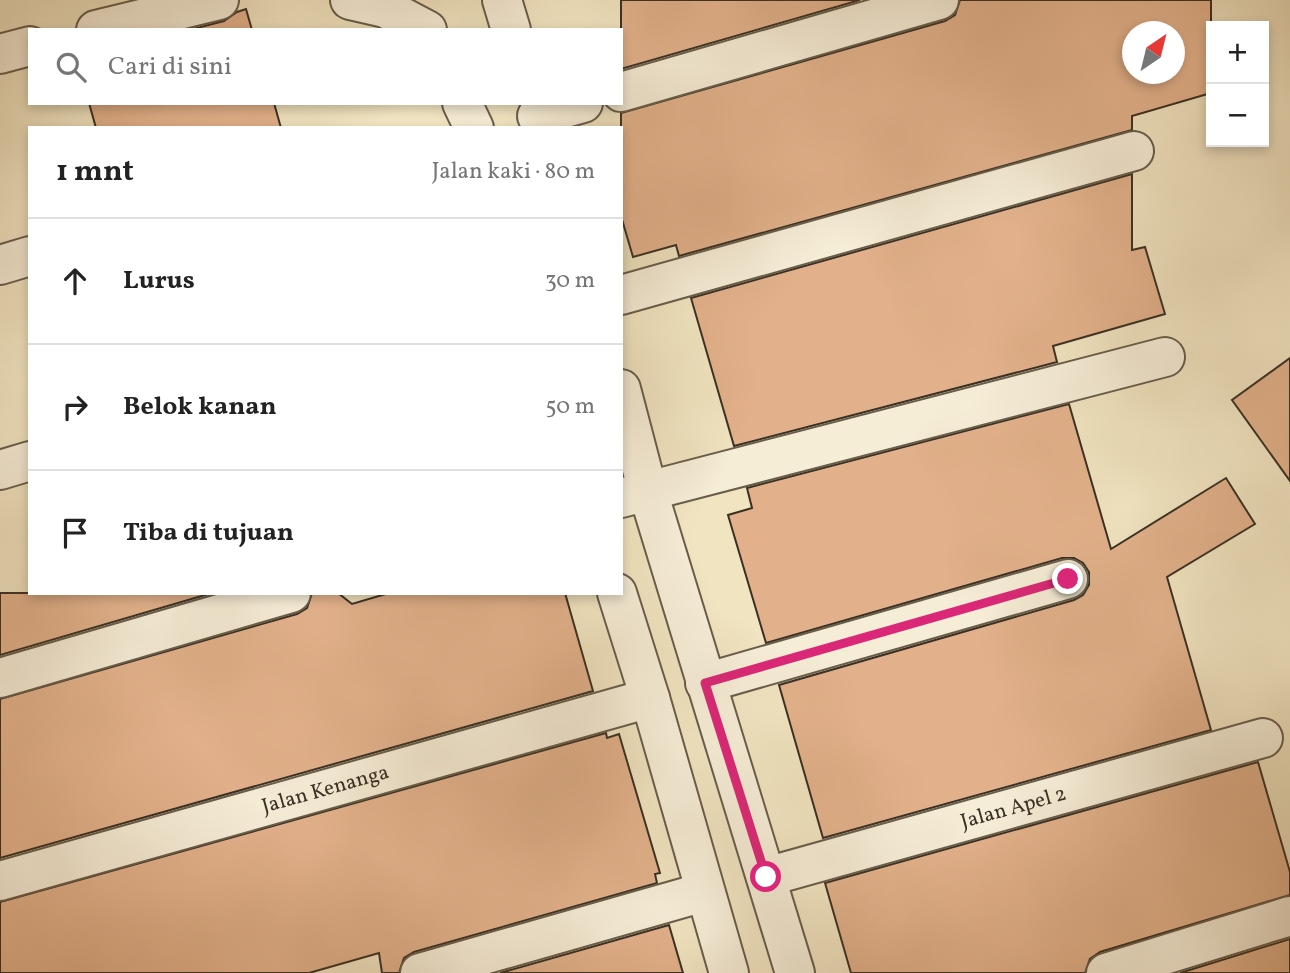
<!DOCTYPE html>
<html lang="id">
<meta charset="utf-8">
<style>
body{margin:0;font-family:Vollkorn,serif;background:#f2f2f2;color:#222}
.controls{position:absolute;right:21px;top:21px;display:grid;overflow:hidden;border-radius:0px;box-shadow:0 4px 10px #0003}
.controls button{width:63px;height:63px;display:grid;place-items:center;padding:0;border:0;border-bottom:2px solid #e0e0e0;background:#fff;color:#222;font:35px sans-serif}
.compass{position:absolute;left:1122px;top:21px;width:63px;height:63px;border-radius:50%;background:#fff;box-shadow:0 4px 10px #0003;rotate:35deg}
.stop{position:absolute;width:21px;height:21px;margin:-16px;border:5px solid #db2777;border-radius:50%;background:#fff}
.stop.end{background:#db2777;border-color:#fff;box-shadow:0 2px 7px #0008}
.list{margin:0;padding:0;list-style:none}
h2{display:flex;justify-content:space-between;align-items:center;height:91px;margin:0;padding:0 28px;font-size:30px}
h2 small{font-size:23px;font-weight:400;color:#767676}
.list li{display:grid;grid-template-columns:46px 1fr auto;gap:21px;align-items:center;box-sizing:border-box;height:126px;padding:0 28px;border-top:2px solid #e0e0e0}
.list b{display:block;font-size:26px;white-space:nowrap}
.list em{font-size:23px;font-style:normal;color:#767676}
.icon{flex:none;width:38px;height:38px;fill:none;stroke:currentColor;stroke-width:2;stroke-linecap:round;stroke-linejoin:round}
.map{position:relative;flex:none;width:1290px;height:973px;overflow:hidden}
.search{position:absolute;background:#fff;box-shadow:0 4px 10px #0003;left:28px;top:28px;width:595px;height:77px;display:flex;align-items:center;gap:18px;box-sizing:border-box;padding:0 24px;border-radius:0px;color:#767676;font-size:26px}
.panel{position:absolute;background:#fff;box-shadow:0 4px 10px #0003;left:28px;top:126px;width:595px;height:469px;border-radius:0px}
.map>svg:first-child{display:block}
.building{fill:#e2b18b;stroke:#3a3024;stroke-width:2;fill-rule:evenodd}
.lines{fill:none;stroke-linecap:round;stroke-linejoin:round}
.street-casing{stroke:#685d4b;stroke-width:42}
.street{stroke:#f6edd7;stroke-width:38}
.route{stroke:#db2777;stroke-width:9}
.labels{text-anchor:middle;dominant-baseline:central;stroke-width:7;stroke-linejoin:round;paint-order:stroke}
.street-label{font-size:21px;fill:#3a3024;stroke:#f6edd7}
</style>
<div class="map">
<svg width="1290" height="973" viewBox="0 0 1290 973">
<rect width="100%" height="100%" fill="#f1e4c1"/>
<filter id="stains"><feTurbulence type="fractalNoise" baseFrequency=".00286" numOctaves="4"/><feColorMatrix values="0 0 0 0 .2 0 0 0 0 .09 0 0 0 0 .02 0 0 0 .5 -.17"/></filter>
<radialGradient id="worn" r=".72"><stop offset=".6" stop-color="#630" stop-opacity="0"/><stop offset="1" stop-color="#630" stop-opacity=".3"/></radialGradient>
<!-- building -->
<g class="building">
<path d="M 621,0 L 860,0 L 621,69 Z"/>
<path d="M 960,0 L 1211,0 L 1211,93 L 1132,116 L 1132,130 L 679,256 L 676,245 L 633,257 L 621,216 L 621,113 L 945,21 L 955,15 ZM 1132,32 L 1174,32 L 1174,74 L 1132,74 Z"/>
<path d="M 246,9 L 252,30 L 189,30 L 224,21 L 237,12 Z"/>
<path d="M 89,103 L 274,103 L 281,128 L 96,128 Z"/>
<path d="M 1132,174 L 1132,250 L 1145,247 L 1165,314 L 1053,346 L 1057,362 L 734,446 L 691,298 Z"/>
<path d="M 1290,358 L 1290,481 L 1232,400 Z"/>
<path d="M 1069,404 L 1111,549 L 1226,478 L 1255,524 L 1167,577 L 1211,730 L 823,838 L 779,685 L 1074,600 L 1083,595 L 1089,585 L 1089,572 L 1083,563 L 1074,558 L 1062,558 L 766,643 L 728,515 L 752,508 L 747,488 Z"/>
<path d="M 0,593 L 212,593 L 0,655 Z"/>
<path d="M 312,593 L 338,593 L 352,604 L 389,593 L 565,593 L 593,691 L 0,858 L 0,699 L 297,614 L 307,608 Z"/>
<path d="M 606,733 L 607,738 L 619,734 L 660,873 L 655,874 L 657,883 L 414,952 L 404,958 L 399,973 L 382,973 L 379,953 L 309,973 L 0,973 L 0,902 Z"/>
<path d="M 1258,762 L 1290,872 L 1290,895 L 1100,952 L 1090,959 L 1085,973 L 851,973 L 825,883 Z"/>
<path d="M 669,925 L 683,973 L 500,973 Z"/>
<path d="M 1290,939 L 1290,973 L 1180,973 Z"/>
</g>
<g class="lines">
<defs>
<g id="street">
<path d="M 350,0 L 385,8 L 427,30"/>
<path d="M 502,0 L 511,30"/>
<path d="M 96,30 L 219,0"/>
<path d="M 0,54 L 30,46"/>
<path d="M 621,92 L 939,0"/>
<path d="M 462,103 L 474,128"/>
<path d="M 537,116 L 583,103"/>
<path d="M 0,265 L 30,256"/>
<path d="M 621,295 L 1134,151"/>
<path d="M 621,389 L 648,492 L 795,973"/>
<path d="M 0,470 L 30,461"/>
<path d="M 621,498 L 1165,357"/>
<path d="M 617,593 L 650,698 L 729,973"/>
<path d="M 0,678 L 291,593"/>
<path d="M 705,683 L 1068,579"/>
<path id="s1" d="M 766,877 L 1263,738"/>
<path id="s2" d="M 0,881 L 650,698"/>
<path d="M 420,973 L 704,892"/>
<path d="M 1106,973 L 1290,916"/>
</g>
</defs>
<!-- street casing -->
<use href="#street" class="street-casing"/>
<!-- street -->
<use href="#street" class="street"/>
</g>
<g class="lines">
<!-- route -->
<path class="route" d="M 766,877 L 705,683 L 1068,579"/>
</g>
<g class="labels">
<!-- street labels -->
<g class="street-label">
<text stroke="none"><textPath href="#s2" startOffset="338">Jalan Kenanga</textPath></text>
<text stroke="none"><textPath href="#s1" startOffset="257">Jalan Apel 2</textPath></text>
</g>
</g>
<rect width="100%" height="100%" filter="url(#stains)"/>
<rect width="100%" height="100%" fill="url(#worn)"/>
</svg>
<div class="controls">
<button>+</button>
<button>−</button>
</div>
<svg class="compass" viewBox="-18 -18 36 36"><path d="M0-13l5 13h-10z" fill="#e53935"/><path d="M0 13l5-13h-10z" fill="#767676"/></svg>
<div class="stop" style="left:766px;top:877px"></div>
<div class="stop end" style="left:1068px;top:579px"></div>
<div class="search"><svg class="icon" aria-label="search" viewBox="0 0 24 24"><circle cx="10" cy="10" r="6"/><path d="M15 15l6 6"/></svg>Cari di sini</div>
<section class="panel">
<h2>1 mnt<small>Jalan kaki · 80 m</small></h2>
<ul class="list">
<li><svg class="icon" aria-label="ahead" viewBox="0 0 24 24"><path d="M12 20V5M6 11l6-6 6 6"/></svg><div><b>Lurus</b></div><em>30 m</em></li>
<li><svg class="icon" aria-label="right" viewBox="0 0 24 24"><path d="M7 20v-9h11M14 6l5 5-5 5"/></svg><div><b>Belok kanan</b></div><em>50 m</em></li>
<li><svg class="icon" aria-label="arrive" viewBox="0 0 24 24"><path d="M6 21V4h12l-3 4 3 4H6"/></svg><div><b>Tiba di tujuan</b></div></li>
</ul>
</section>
</div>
